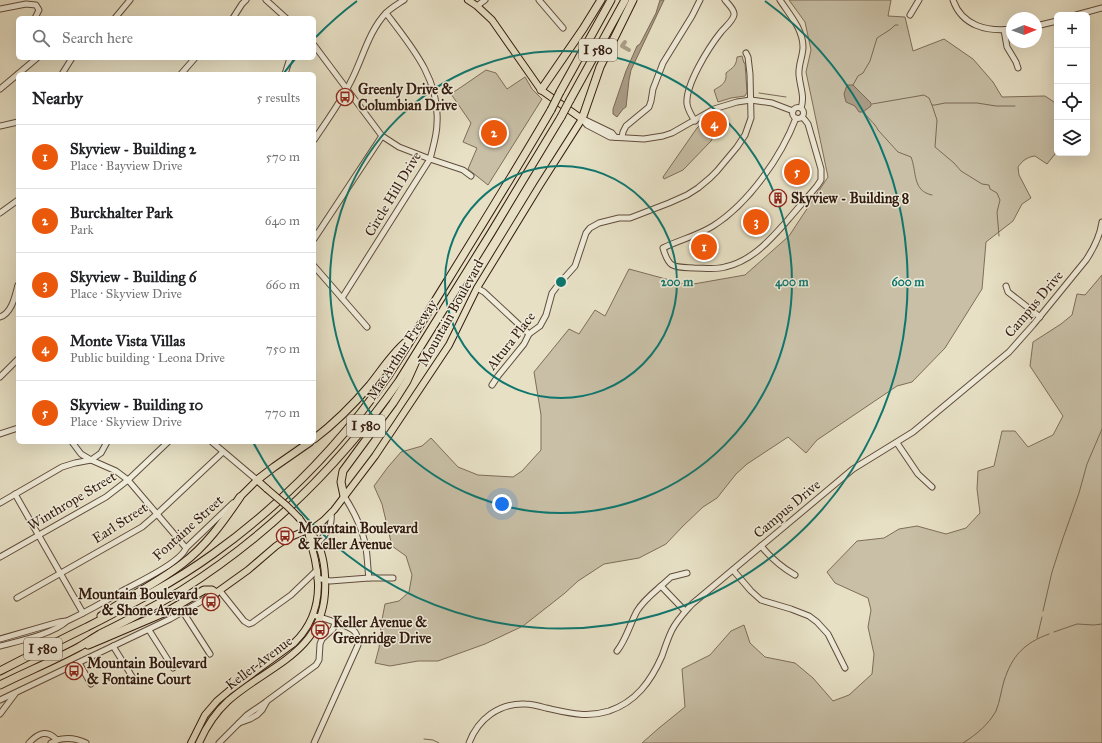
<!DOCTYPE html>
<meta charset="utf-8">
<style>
body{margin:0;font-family:"IM FELL Great Primer",serif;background:#f6f6f6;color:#202124}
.controls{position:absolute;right:12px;top:12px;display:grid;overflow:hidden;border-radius:6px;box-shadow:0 4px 16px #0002}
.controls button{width:36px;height:36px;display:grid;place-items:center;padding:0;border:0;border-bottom:1px solid #e0e0e0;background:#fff;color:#202124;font:20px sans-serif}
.compass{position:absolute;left:1006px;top:12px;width:36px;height:36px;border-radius:50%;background:#fff;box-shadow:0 4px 16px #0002;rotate:89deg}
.you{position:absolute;left:502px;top:504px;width:14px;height:14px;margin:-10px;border:3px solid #fff;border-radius:50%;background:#1a73e8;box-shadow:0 0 0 6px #1a73e833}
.badge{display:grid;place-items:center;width:26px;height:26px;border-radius:50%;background:#ea580c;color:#fff;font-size:13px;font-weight:700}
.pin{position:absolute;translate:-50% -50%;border:2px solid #fff;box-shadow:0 1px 4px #0006}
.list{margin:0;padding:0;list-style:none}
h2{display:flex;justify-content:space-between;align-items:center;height:52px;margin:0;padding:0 16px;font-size:17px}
h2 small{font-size:13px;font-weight:400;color:#757577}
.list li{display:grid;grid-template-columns:26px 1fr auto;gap:12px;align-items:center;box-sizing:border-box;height:64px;padding:0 16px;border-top:1px solid #e0e0e0}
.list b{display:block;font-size:15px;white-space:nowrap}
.list p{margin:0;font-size:13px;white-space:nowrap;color:#757577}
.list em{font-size:13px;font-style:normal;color:#757577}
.icon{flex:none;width:22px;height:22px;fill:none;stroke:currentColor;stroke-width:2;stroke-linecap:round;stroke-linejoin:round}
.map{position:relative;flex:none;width:1102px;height:743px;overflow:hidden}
.search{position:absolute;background:#fff;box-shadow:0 4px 16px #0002;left:16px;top:16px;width:300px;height:44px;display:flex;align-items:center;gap:10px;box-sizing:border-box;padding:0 14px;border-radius:6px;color:#757577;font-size:15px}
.panel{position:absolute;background:#fff;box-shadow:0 4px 16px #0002;left:16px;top:72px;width:300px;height:372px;border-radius:6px}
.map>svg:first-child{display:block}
.green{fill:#c8bfa6;stroke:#7e6d5a}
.water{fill:#aa9d87;stroke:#7a6957}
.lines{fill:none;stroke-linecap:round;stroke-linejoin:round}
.stream{stroke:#7a6957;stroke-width:1}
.canal{stroke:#aa9d87;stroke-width:4}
.minor-casing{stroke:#604c3c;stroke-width:7}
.major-casing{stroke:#331b0f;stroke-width:8}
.highway-casing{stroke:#331b0f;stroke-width:9}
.minor{stroke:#efebd9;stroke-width:5}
.major{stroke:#e7e0c5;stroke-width:6}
.highway{stroke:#e7e0c5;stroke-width:7}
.major-bridge-casing{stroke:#331b0f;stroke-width:8;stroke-linecap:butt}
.highway-bridge-casing{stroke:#331b0f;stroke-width:9;stroke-linecap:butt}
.major-bridge{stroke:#e7e0c5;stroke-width:6}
.highway-bridge{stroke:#e7e0c5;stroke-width:7}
.ring{fill:none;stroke:#0f766e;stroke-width:2}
.labels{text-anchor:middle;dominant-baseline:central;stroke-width:3;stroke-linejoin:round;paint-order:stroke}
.shield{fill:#efebd9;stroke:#6b594c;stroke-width:1}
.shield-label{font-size:13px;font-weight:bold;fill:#331b0f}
.poi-label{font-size:14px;font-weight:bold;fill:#331b0f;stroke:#efebd9;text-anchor:start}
.street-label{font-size:14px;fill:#331b0f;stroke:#efebd9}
.centre{fill:#0f766e;stroke:#efebd9;stroke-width:2}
.ring-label{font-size:12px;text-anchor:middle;font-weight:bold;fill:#0f766e;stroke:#efebd9;stroke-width:3;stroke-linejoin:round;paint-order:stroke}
</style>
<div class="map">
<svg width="1102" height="743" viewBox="0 0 1102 743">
<rect width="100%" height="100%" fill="#e7e0c5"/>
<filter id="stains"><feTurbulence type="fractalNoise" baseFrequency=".005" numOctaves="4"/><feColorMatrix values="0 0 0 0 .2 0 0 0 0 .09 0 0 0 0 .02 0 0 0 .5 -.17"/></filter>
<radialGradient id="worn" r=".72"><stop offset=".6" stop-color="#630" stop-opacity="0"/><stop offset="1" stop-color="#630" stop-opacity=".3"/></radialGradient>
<!-- green -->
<g class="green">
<path d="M 789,0 L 891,0 L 888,16 L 905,17 L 913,51 L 944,39 L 973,59 L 993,82 L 1002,97 L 1045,96 L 1057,104 L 1057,149 L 1055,154 L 1047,164 L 1035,156 C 1027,157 1022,161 1018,167 L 1019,175 L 1031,198 L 1022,204 L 1013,221 L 986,242 L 982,289 L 945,348 L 912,382 L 897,386 L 817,440 L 806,453 L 788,437 L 747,464 L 736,474 L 717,498 L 703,507 L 683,526 L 666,544 L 639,558 L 604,564 L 578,581 L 565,593 L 523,626 L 485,644 L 438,661 L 418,661 L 390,666 L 375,663 L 379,648 L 381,625 L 385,604 L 399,601 L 409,592 L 412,575 L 406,556 L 392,546 L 382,504 L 374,486 L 388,467 L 401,452 L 422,446 L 431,438 L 458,467 L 478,475 L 513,477 L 522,471 L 541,450 L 541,415 L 534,372 L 569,329 L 579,334 L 595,310 L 605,316 L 629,269 L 688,285 L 745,275 L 789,236 L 828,177 L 806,72 L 811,50 L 805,22 Z"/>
<path d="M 742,56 L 744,63 L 745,63 L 747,92 L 745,96 L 731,98 L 718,102 L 714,90 C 722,85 727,83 726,73 C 733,67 736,67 737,57 Z"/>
<path d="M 486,70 L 496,73 L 507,89 L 525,77 L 532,89 L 542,99 L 488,185 L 468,169 L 477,148 L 463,142 L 471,123 L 451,94 Z"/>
<path d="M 701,124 L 713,137 L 711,141 L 683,170 L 664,179 L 663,177 L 697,128 Z"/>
<path d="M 1102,275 L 1102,743 L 642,743 L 659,728 L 685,707 L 682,669 L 710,655 L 731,631 L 744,625 L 750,643 L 765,657 L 795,663 L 813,678 L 833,701 L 849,695 L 872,674 L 874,654 L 868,627 L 871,610 L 868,598 L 835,583 L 827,572 L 857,541 L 884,538 L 899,529 L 917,526 L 946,534 L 966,528 L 980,513 L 977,489 L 978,471 L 994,466 L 1002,431 L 1015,431 L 1028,447 L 1053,435 L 1063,416 L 1030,366 L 1033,342 L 1061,324 L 1072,315 L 1077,294 L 1085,295 Z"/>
</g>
<!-- water -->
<g class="water">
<path d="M 660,0 L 664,0 L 631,70 L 629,80 L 626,107 L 623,109 L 617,117 L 613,114 L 613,109 L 626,71 L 637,46 L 640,44 L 656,13 Z"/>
<path d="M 847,85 L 853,85 L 871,103 L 871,106 L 863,112 L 859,112 L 855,106 L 846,102 L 844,94 Z"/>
</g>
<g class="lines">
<!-- stream -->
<g class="stream">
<path d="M 853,85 L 858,76 L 863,73 L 870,61 L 877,38 L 891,29 L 895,25 L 898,25"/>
<path d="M 759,93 L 786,97"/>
<path d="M 872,104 L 924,95 L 929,98 L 932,105 L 935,105 L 945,103 L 977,103 L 996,106 L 1015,106"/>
<path d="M 932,105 L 937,120 L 935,147 L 954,163 L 961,171 L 982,184 L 989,185 L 990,189 L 997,193 L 1000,200 L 997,212 L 999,236"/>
<path d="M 863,111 C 867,118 875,123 878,130 L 898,152 L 911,157 C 917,172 912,191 932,195"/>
<path d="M 1043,611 L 1052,572 L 1063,538 L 1079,493 L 1087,464 L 1102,429"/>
<path d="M 1054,632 L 1077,624 L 1094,625 L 1102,624"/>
<path d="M 1037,638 L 1042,617"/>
<path d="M 424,739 L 433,740 L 439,743"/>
<path d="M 963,743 C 977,734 988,725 996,711 C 1000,701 1001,691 1004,681 C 1012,656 1024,643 1049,634"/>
</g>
<!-- canal -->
<path class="canal" d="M 625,42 L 622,46 L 629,50"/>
<defs>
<g id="minor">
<path d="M 266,0 L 286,18"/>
<path d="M 539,0 L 563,28"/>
<path d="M 780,0 C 789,14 803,29 803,47 C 803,56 798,65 799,75 C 800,87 805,96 801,108"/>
<path d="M 953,0 C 962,26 987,32 1012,29"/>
<path d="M 477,6 L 485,0"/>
<path d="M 0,9 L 26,4 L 36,5 L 39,10 L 35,18"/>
<path d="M 910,15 L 919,0"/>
<path d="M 1076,15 L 1102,8"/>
<path d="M 115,18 L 130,0"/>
<path d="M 233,18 L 242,4 L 246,0"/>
<path d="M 1036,26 L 1057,21"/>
<path d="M 1004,30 L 1007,47 L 1016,62 L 1018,68"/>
<path d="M 314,45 L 382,136 L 399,147 L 430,159 L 463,170 L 471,176"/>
<path d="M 18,74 L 37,58"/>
<path d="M 62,74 L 72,58"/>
<path d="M 181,74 L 195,58"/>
<path d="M 285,74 L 290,58"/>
<path d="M 0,89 L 18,74"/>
<circle cx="798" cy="113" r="5.5"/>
<path d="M 796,118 C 781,157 749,203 713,226 C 697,236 679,240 663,248 C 669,269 674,267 694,268 C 704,268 715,270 725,267 C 752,261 769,241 787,221 C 797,209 807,198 817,186 L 821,180 L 821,169 L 808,124 L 805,120 L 802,117"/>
<path d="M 582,119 L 587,125 L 610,137 L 644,139 L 663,136 L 672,133 L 714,109 L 737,102 L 751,100 L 772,103 L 793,111"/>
<path d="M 583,119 L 612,133 L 615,137"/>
<path d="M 695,121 C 691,115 688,110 687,104 C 685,85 709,47 721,32 C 724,28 733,21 734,15 C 735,10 728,4 725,0"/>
<path d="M 0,126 L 18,122"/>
<path d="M 622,137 L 623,132 L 626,126 L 649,107 L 651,101 L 653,89 L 663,63 L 692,16 L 700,0"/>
<path d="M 314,140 C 326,122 340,103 350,83 C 362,61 368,32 386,13 C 391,8 398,4 404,0"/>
<path d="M 0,213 L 18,200"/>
<path d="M 314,239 L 382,136"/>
<path d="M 314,266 L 367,327"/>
<path d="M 1006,286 L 1008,292 L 1040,317"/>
<path d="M 477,288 L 484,292 L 529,334"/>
<path d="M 342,298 L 430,159 C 433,147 437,135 437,123 C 440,79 411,46 386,13"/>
<path d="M 0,317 C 12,313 15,296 18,285"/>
<path d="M 0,377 L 18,359"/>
<path d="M 492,385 L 498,376 L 524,344 L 529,334 L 540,326 L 546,315 L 552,293 L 558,285 L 575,266 L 586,233 L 590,228 L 599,223 L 619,218 L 630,218 L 669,203 L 687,195 L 698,188 L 710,178 L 717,171 L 737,147 L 745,135 L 751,118 L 750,74 L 748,57 L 746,53"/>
<path d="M 0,434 L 18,428"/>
<path d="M 72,442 L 81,454 L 91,460 L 116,471 L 128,480 L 186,548"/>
<path d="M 212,442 L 257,480"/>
<path d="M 897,443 L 918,474 L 932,487"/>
<path d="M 15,494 L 83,613"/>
<path d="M 344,496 C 353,510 360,523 364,539 C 368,552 367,565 369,578"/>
<path d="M 0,503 L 62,467 L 75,463 L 91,460 L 101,453 L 107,442"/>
<path d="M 317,544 C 326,534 333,526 331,513"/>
<path d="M 761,546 C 771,558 781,567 795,575"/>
<path d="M 0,557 L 106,497 L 128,480 L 168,442"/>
<path d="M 733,570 L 751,591 L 761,600 L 791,609 L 809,616 L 817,622 L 828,634 L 845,668"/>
<path d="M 317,578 L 330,581 L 369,578 L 393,578"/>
<path d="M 661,586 L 671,577 L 687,573"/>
<path d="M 220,591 L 244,621 L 249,624 L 252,623 L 291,595 L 317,570"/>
<path d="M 17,598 L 142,527 L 157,514 L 223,452"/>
<path d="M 183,612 L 210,654"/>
<path d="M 149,630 L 173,668"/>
<path d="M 0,639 L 59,622 L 66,621"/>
<path d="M 0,646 C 19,641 53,634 67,621 C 86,612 104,602 122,591 C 137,583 180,563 186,548 L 233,503"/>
<path d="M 113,646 L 133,678"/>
<path d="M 617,651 C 626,640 630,624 637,611 C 643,601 653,593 661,586 L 685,611"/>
<path d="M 79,663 L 91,684"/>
<path d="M 0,700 L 170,619 L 216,593"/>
<path d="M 0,714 L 15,694"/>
<path d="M 239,723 L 247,715 L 266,702"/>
<path d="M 29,743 C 38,733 47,729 57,740 C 68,737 76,738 86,743"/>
<path d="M 51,743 L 57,740"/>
<path d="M 219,743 L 239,723 L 250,719 L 257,715 L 262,710 L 267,701 L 316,665 L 319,660 L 320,644 L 322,639 L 333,629 L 335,623"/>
<path d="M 314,743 L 358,645 C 358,640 358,636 355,632 C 351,626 325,619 316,616"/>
<path d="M 469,743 C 478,719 499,703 525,704 C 532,704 539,706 546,708 C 569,713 586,718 609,711 C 636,702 651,681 662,656 C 665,647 668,638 672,630 C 677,620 685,612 692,604 L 853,469 L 913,432 L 1009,352 L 1033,325 L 1086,260 C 1094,248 1100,236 1102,222"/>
</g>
<g id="major">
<path d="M 240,497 L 257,480 L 267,489"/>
<path d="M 216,593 L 248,570 L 276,546 L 288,538 L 315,527 L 323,521 L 334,510 L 375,456 L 449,345 L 477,288 L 540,185 L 582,119 L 541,90 L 492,20 L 477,6 L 468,0"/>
<path d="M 191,743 L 205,715 L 217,701 L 230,690 L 294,643 C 317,621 322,591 315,560 C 313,550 309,540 308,530"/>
<path d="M 199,743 C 206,727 215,713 228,701 C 267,666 321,654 325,593 C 326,574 324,552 314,537 C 312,534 310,533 308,530 C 304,526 302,522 299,518"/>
</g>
<g id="highway">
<path d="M 541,90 L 583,29 L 601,0"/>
<path d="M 560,92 L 611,0"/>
<path d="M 570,100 L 625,0"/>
<path d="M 582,119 L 600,67 L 633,0"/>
<path d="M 314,439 C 335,423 353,405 370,385 C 382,370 392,354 406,342"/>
<path d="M 257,480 L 274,467 L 310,442"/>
<path d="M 344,496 L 341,482 L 343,471 L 393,403 L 407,381 L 416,361"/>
<path d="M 101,616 C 127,597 156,584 182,564 C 206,546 223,522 240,497"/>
<path d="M 88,645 L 100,640 L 168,611 L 204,590 L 212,590 L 216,593"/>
<path d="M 0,671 C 29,656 58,641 87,627 C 130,605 173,583 213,554 C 281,505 340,445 388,376 C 409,344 428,312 448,280 C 483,223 518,167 551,110"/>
<path d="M 0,685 C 26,672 53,661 79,647 C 86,643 93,638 100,634 C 128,620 156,606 182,590 C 269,535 340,465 399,381 L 491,233 L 561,117"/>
</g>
</defs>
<!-- minor casing -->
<use href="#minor" class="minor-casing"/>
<!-- major casing -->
<use href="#major" class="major-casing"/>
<!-- highway casing -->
<use href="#highway" class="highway-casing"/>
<!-- minor -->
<use href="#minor" class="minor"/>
<!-- major -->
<use href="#major" class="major"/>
<!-- highway -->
<use href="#highway" class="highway"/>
<defs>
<path id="major-bridge" d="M 267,489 L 287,506 L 299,518"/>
<g id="highway-bridge">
<path d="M 551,110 L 560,92"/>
<path d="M 561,117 L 570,100"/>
</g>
</defs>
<!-- major-bridge casing -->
<use href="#major-bridge" class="major-bridge-casing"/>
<!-- highway-bridge casing -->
<use href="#highway-bridge" class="highway-bridge-casing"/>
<!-- major-bridge -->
<use href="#major-bridge" class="major-bridge"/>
<!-- highway-bridge -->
<use href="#highway-bridge" class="highway-bridge"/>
</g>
<!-- distance rings -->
<g class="ring">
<circle cx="561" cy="282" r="116"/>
<circle cx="561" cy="282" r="231"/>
<path d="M284 73A347 347 0 0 1 295 59M316 37A347 347 0 0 1 357 1M765 1A347 347 0 1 1 253 442"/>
</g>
<!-- icons -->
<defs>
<symbol id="bus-ring" viewBox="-11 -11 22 22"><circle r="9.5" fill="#efebd9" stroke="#8f2418" stroke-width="1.5"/><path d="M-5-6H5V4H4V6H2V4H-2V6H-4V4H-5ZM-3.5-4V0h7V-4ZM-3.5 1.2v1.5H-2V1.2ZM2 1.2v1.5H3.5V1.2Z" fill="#8f2418"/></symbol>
<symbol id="building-ring" viewBox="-11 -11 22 22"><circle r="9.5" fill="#efebd9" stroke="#8f2418" stroke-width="1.5"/><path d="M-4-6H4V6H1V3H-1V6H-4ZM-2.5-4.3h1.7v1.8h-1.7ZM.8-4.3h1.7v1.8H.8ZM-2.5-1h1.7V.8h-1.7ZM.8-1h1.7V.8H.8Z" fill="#8f2418"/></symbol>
</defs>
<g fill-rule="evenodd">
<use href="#bus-ring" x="335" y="87" width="20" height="20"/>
<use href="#building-ring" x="768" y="188" width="20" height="20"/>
<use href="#bus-ring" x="275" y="526" width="20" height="20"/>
<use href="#bus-ring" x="201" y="592" width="20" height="20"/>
<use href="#bus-ring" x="310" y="620" width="20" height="20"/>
<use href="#bus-ring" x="64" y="661" width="20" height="20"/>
</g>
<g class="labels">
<!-- shield labels -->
<g class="shield">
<rect x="579" y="39" width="38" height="22" rx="3"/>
<rect x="347" y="415" width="38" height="22" rx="3"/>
<rect x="24" y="638" width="38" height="22" rx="3"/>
</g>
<g class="shield-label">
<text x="598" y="50">I 580</text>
<text x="366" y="426">I 580</text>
<text x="43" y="649">I 580</text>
</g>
<!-- poi labels -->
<g class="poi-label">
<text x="358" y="89">Greenly Drive &amp;<tspan x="358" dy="16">Columbian Drive</tspan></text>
<text x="791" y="198">Skyview - Building 8</text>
<text x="298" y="528">Mountain Boulevard<tspan x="298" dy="16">&amp; Keller Avenue</tspan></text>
<text x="198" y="594" text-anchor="end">Mountain Boulevard<tspan x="198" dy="16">&amp; Shone Avenue</tspan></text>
<text x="333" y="622">Keller Avenue &amp;<tspan x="333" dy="16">Greenridge Drive</tspan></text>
<text x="87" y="663">Mountain Boulevard<tspan x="87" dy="16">&amp; Fontaine Court</tspan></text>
</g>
<!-- street labels -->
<g class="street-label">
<text transform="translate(393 194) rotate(-59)">Circle Hill Drive</text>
<text transform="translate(1034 304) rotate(-50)">Campus Drive</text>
<text transform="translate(451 313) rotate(-61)">Mountain Boulevard</text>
<text transform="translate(511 341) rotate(-52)">Altura Place</text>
<text transform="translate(402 350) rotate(-57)">MacArthur Freeway</text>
<text transform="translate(72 501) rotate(-31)">Winthrope Street</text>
<text transform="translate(787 509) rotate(-40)">Campus Drive</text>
<text transform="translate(120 523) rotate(-33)">Earl Street</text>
<text transform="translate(188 528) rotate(-42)">Fontaine Street</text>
<text transform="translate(259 663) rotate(-37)">Keller Avenue</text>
</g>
</g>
<circle cx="561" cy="282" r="6" class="centre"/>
<g class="ring-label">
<text x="677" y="286">200 m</text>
<text x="792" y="286">400 m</text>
<text x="908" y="286">600 m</text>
</g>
<rect width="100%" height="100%" filter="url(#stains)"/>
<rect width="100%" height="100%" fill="url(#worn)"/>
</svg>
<div class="controls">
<button>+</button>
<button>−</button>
<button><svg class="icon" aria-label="locate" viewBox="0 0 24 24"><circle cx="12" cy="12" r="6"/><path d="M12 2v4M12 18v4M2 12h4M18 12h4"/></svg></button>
<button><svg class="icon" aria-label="layers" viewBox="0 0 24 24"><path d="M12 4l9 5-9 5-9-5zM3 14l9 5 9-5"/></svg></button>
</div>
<svg class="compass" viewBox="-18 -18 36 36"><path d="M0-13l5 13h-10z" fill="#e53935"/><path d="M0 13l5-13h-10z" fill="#757577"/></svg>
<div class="you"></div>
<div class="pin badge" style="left:704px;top:247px">1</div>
<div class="pin badge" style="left:494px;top:133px">2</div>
<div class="pin badge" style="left:756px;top:222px">3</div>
<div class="pin badge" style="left:714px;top:124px">4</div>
<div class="pin badge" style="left:797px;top:172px">5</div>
<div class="search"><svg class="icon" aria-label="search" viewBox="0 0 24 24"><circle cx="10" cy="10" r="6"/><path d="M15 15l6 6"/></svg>Search here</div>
<section class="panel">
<h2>Nearby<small>5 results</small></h2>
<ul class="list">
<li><span class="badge">1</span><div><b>Skyview - Building 2</b><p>Place · Bayview Drive</p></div><em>570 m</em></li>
<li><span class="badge">2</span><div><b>Burckhalter Park</b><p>Park</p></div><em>640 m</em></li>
<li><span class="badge">3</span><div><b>Skyview - Building 6</b><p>Place · Skyview Drive</p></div><em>660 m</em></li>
<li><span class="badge">4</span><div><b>Monte Vista Villas</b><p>Public building · Leona Drive</p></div><em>750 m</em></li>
<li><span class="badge">5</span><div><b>Skyview - Building 10</b><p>Place · Skyview Drive</p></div><em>770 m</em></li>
</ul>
</section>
</div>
